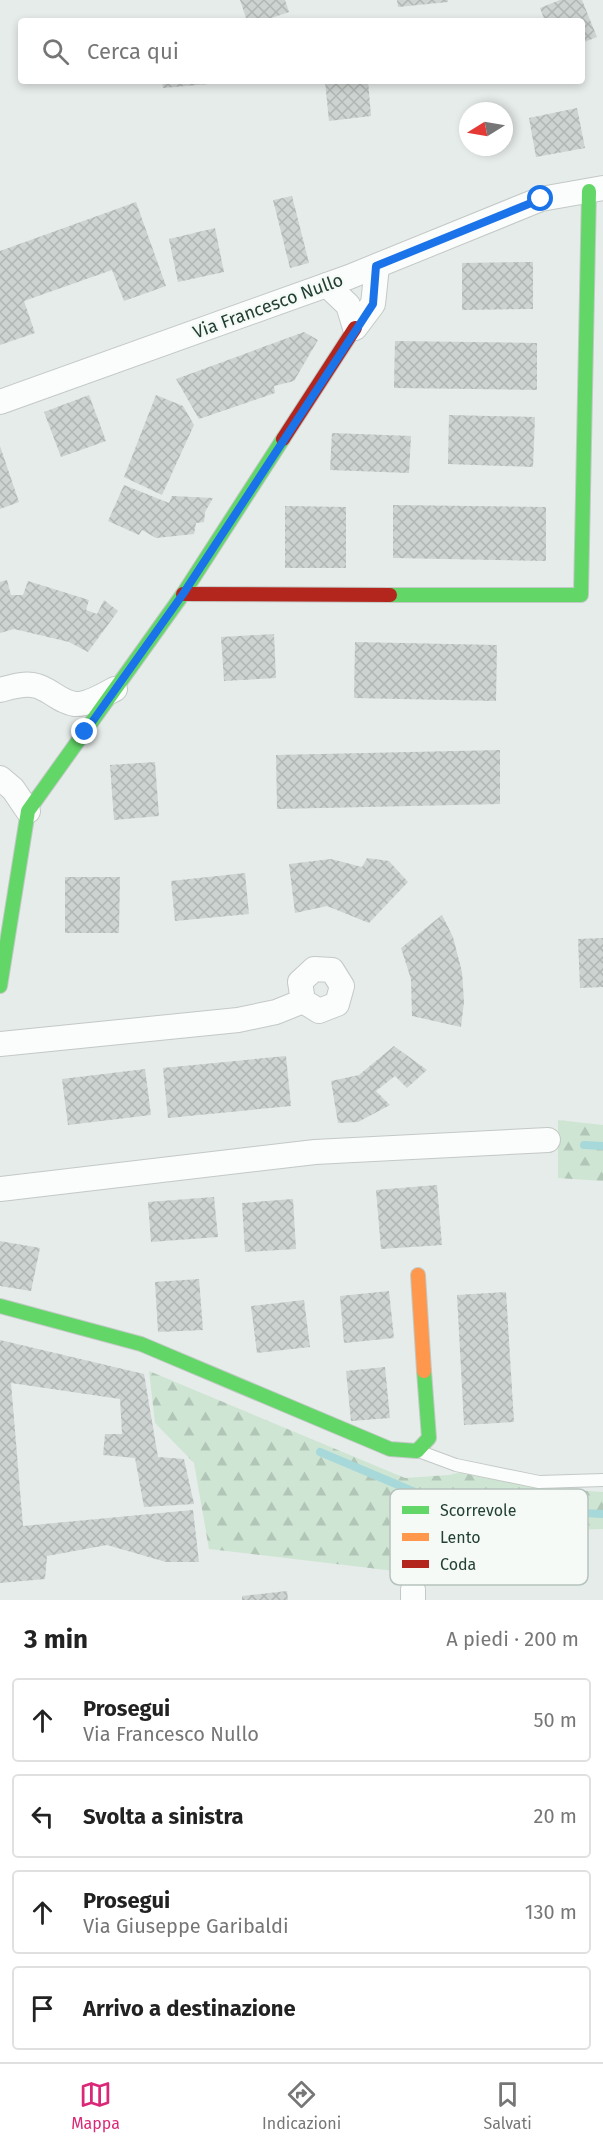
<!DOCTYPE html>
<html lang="it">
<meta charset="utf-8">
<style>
body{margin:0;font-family:"Fira Sans",sans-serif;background:#f6f6f6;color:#222}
.compass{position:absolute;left:459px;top:102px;width:54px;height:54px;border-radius:50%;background:#fff;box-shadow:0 3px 9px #0003;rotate:259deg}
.stop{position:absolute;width:18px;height:18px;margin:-14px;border:4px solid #1a73e8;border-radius:50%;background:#fff}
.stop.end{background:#1a73e8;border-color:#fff;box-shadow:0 2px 6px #0008}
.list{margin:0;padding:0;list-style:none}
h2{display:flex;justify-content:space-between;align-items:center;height:78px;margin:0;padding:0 24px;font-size:26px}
h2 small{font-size:20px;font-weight:400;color:#767676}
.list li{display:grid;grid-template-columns:39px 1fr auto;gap:18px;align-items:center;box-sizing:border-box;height:84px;margin:0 12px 12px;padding:0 12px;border:2px solid #e0e0e0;border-radius:6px}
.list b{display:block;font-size:22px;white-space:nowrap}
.list p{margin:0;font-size:20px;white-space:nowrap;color:#767676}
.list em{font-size:20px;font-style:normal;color:#767676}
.icon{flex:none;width:33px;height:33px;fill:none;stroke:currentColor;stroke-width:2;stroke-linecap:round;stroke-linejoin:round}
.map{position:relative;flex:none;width:603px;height:1600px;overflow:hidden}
.search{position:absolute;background:#fff;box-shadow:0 3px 9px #0003;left:18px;right:18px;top:18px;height:66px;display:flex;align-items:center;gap:15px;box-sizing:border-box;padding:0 21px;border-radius:6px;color:#767676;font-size:22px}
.sheet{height:462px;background:#fff}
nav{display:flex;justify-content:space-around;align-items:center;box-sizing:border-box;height:84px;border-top:2px solid #e0e0e0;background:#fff;font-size:16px;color:#767676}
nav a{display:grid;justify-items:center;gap:3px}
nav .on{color:#db2777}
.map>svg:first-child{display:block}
.forest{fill:url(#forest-firs)}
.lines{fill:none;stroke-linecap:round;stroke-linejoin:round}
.stream{stroke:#a7d8da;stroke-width:8}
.building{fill:url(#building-cross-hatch)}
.lane-casing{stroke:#c3c9c6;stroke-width:14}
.street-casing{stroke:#c3c9c6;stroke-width:26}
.fast-casing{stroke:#c2c9c6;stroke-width:16}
.slow-casing{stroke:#c2c9c6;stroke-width:16}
.jam-casing{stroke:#c2c9c6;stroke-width:16}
.lane{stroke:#fbfcfc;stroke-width:12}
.street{stroke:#fbfcfc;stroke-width:24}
.fast{stroke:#63d668;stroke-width:14}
.slow{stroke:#ff974d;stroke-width:14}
.jam{stroke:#b3261e;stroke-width:14}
.route{stroke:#1a73e8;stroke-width:8}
.labels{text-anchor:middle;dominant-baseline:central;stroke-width:4.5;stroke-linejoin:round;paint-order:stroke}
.street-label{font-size:18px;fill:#234035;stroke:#f5faf7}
.key{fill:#f5faf7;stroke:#b6c2bd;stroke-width:1.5}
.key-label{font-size:16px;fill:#234035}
</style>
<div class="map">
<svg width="603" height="1600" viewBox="0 0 603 1600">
<defs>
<pattern id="forest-firs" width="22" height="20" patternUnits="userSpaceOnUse" patternTransform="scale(1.5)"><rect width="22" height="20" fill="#cfe5d4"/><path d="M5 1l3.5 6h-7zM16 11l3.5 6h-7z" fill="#b1c6b7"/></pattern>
<pattern id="building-cross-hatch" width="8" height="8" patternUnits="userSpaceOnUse" patternTransform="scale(1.5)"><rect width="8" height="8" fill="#cdd3d0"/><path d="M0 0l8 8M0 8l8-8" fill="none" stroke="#b0b6b3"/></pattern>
</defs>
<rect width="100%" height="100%" fill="#e6ece9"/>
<!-- forest -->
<g class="forest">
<path d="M 558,1120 L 603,1125 L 603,1181 L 558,1178 Z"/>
<path d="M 149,1371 L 405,1478 L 449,1475 L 490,1465 L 545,1493 L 572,1490 L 603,1492 L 603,1529 L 473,1533 L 445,1536 L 437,1544 L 420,1574 L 209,1549 L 194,1463 L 155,1423 Z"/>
</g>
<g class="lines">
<!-- stream -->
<g class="stream">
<path d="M 584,1145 L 603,1146"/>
<path d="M 320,1452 L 448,1506 L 603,1514"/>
</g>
</g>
<!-- building -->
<g class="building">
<path d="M 240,0 L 285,0 L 289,12 L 263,21 L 247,21 Z"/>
<path d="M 397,0 L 448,0 L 448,2 L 398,7 Z"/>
<path d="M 560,0 L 582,0 L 597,37 L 582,43 L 582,21 L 545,21 L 540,8 Z"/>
<path d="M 162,81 L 219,81 L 220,83 L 163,88 Z"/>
<path d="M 325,81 L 368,81 L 371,116 L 329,121 Z"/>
<path d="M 577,108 L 585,148 L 536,157 L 529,118 Z"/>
<path d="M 292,196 L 309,263 L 290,268 L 273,200 Z"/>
<path d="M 136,202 L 166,286 L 124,301 L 112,270 L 24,301 L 35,333 L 0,345 L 0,251 Z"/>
<path d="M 215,228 L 224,272 L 178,282 L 169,239 Z"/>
<path d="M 533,262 L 533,309 L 462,310 L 462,263 Z"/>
<path d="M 304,332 L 318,340 L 294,381 L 274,386 L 275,393 L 199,419 L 176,379 Z"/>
<path d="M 395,341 L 537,343 L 537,390 L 394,388 Z"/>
<path d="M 89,395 L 106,441 L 61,457 L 44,412 Z"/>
<path d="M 156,395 L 183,406 L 194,425 L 162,495 L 124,477 Z"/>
<path d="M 449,415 L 535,417 L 533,467 L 448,464 Z"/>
<path d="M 332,433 L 411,436 L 409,473 L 330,470 Z"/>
<path d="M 0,446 L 19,502 L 0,509 Z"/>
<path d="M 124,485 L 169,503 L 172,496 L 213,498 L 205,512 L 204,522 L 196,523 L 194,534 L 156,538 L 142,530 L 139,535 L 108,521 Z"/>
<path d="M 393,505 L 546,507 L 546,561 L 393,558 Z"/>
<path d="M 285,506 L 346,507 L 346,568 L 285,568 Z"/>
<path d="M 7,580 L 11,595 L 23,595 L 28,581 L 89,600 L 86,610 L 97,614 L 104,600 L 118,611 L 88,652 L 69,642 L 14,629 L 0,633 L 0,582 Z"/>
<path d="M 274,634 L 276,678 L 224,681 L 221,637 Z"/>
<path d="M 355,642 L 497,645 L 496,701 L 354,698 Z"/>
<path d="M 500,750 L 500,804 L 277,809 L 276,755 Z"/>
<path d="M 155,762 L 159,816 L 114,820 L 110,765 Z"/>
<path d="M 367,858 L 389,861 L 408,882 L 369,923 L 327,906 L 295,913 L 289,864 L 331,859 L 362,867 Z"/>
<path d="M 245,873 L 249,914 L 175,921 L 171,881 Z"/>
<path d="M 65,877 L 120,877 L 119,933 L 65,933 Z"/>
<path d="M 442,915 L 453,937 L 462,972 L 464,1002 L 461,1027 L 412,1016 L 411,979 L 401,948 Z"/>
<path d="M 603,938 L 603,987 L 580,988 L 578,939 Z"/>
<path d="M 394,1046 L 427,1070 L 407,1088 L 395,1076 L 376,1091 L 390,1105 L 358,1122 L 338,1123 L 331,1081 L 359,1075 Z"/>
<path d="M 286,1056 L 291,1106 L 168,1118 L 163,1068 Z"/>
<path d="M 145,1069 L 151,1115 L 68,1125 L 62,1079 Z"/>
<path d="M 437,1185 L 442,1245 L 381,1249 L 376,1190 Z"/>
<path d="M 214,1197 L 218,1237 L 151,1242 L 148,1202 Z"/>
<path d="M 293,1199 L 296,1249 L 245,1252 L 242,1203 Z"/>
<path d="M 0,1241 L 40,1248 L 31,1291 L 0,1286 Z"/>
<path d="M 199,1279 L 203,1330 L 158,1332 L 155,1282 Z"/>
<path d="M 389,1291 L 394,1338 L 344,1343 L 340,1296 Z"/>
<path d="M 506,1292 L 514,1422 L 464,1425 L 457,1295 Z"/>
<path d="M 304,1300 L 310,1347 L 257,1353 L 251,1306 Z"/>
<path d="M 0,1340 L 144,1374 L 158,1457 L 184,1459 L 194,1504 L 144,1507 L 135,1458 L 103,1455 L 105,1434 L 122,1434 L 120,1399 L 11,1383 L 23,1526 L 193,1510 L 199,1562 L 166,1562 L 107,1545 L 47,1556 L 45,1579 L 0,1583 Z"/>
<path d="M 385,1367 L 390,1418 L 351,1421 L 346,1371 Z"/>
<path d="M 287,1591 L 288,1600 L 242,1600 L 242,1596 Z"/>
</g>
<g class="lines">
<defs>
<path id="lane" d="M 421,1452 L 456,1465 L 539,1482 L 603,1480"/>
<g id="street">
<path d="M 327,285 L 348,305 L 355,328 L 373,304 L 377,266"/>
<path d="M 0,402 L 349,277 L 541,199 L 603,188"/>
<path d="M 0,690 C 11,687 25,682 37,686 C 51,690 60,702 75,704 C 88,705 103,695 115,689"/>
<path d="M 0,778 L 13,789 L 28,811"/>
<path d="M 314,969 L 332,970 L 342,986 L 337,1004 L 319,1011 L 303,1001 L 300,982 Z"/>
<path d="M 0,1044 L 238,1020 L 276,1012 L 303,1001"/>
<path d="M 0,1189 L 315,1152 L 548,1140"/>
<path d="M 413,1590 L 413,1600"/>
</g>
<g id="fast">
<path d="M 390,595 L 581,595 L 589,191"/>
<path d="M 0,986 L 28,811 L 183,594 L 283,439"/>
<path d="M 0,1306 L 141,1344 L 390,1449 L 417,1451 L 429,1438 L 424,1371"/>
</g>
<path id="slow" d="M 418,1275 L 424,1371"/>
<g id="jam">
<path d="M 283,439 L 355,328"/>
<path d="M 183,594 L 390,595"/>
</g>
</defs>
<!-- lane casing -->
<use href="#lane" class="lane-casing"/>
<!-- street casing -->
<use href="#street" class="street-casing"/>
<!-- fast casing -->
<use href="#fast" class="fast-casing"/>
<!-- slow casing -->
<use href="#slow" class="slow-casing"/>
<!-- jam casing -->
<use href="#jam" class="jam-casing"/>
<!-- lane -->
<use href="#lane" class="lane"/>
<!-- street -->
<use href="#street" class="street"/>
<!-- fast -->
<use href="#fast" class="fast"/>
<!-- slow -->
<use href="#slow" class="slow"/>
<!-- jam -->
<use href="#jam" class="jam"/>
</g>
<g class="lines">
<!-- route -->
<path class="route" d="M 85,732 L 183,594 L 373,304 L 376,266 L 541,199"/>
</g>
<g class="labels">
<!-- street labels -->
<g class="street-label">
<text transform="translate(268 306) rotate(-20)">Via Francesco Nullo</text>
</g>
</g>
<!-- legend -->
<rect x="390" y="1489" width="198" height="96" rx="9" class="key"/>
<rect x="402" y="1506" width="27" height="8" fill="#63d668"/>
<rect x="402" y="1533" width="27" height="8" fill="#ff974d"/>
<rect x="402" y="1560" width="27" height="8" fill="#b3261e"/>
<g class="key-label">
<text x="440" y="1516">Scorrevole</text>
<text x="440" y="1543">Lento</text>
<text x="440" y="1570">Coda</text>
</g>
</svg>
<svg class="compass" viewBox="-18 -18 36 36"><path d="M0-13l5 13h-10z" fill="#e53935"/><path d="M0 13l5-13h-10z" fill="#767676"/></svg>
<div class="stop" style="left:541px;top:199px"></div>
<div class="stop end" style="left:85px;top:732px"></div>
<div class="search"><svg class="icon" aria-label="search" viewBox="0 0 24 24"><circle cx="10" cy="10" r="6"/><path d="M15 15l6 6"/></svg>Cerca qui</div>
</div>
<section class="sheet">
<h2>3 min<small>A piedi · 200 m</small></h2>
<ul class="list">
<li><svg class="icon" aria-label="ahead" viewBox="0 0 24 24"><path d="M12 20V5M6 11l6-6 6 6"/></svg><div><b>Prosegui</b><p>Via Francesco Nullo</p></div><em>50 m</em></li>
<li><svg class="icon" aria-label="left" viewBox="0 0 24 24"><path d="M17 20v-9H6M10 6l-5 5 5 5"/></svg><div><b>Svolta a sinistra</b></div><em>20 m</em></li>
<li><svg class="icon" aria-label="ahead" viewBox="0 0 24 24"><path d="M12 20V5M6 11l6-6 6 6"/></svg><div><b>Prosegui</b><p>Via Giuseppe Garibaldi</p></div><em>130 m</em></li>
<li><svg class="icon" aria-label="arrive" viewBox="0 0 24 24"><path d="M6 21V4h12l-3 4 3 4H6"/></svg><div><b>Arrivo a destinazione</b></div></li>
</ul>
</section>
<nav>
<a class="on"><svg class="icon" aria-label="map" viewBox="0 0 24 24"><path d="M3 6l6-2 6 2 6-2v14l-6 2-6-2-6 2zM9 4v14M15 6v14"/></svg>Mappa</a>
<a><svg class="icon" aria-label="directions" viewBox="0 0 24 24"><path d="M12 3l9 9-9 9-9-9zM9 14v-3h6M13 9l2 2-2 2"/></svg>Indicazioni</a>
<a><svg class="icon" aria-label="saved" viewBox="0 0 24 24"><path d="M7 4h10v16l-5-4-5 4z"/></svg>Salvati</a>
</nav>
